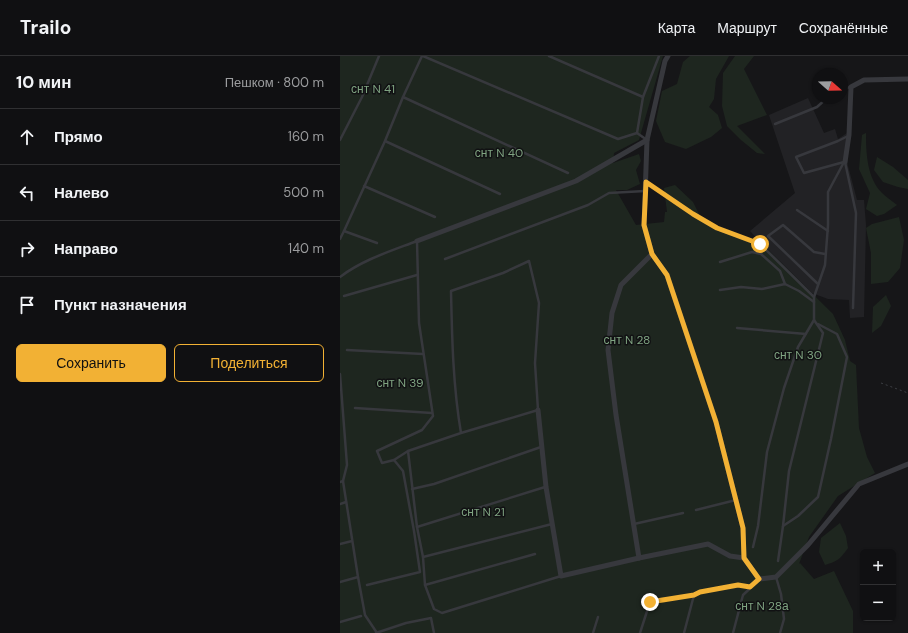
<!DOCTYPE html>
<html lang="ru">
<meta charset="utf-8">
<style>
body{margin:0;font-family:"DM Sans",sans-serif;background:#19191b;color:#f1f3f6}
.controls{position:absolute;right:12px;bottom:12px;display:grid;overflow:hidden;border-radius:6px;box-shadow:0 1px 3px #0004}
.controls button{width:36px;height:36px;display:grid;place-items:center;padding:0;border:0;border-bottom:1px solid #303032;background:#101012;color:#f1f3f6;font:20px sans-serif}
.compass{position:absolute;left:472px;top:12px;width:36px;height:36px;border-radius:50%;background:#101012;box-shadow:0 1px 3px #0004;rotate:110deg}
.stop{position:absolute;width:12px;height:12px;margin:-9px;border:3px solid #f2b134;border-radius:50%;background:#fff}
.stop.end{background:#f2b134;border-color:#fff;box-shadow:0 1px 4px #0008}
.list{margin:0;padding:0;list-style:none}
h2{display:flex;justify-content:space-between;align-items:center;height:52px;margin:0;padding:0 16px;font-size:17px}
h2 small{font-size:13px;font-weight:400;color:#9c9d9f}
.list li{display:grid;grid-template-columns:26px 1fr auto;gap:12px;align-items:center;box-sizing:border-box;height:56px;padding:0 16px;border-top:1px solid #303032}
.list b{display:block;font-size:15px;white-space:nowrap}
.list em{font-size:13px;font-style:normal;color:#9c9d9f}
.actions{display:flex;gap:8px;padding:12px 16px}
.actions a{flex:1;padding:9px 0;border:1px solid #f2b134;border-radius:6px;text-align:center;font-size:14px;color:#f2b134}
.actions .main{background:#f2b134;color:#111}
.icon{flex:none;width:22px;height:22px;fill:none;stroke:currentColor;stroke-width:2;stroke-linecap:round;stroke-linejoin:round}
.map{position:relative;flex:none;width:568px;height:577px;overflow:hidden}
header{display:flex;align-items:center;gap:24px;box-sizing:border-box;height:56px;padding:0 20px;background:#101012;border-bottom:1px solid #303032}
header strong{font-size:19px}
nav{display:flex;gap:22px;margin-inline-start:auto;font-size:14px}
main{display:flex}
aside{flex:1;background:#101012}
.map>svg:first-child{display:block}
.built{fill:#222225}
.green{fill:#1e261f}
.lines{fill:none;stroke-linecap:round;stroke-linejoin:round}
.path{stroke:#3d3f44;stroke-width:1;stroke-dasharray:2 3;stroke-linecap:butt}
.service{stroke:#37383d;stroke-width:2.5}
.minor{stroke:#37383d;stroke-width:5}
.route{stroke:#f2b134;stroke-width:5}
.labels{text-anchor:middle;dominant-baseline:central;stroke-width:3;stroke-linejoin:round;paint-order:stroke}
.park-label{font-size:12px;fill:#7fa381;stroke:#111113}
</style>
<header>
<strong>Trailo</strong>
<nav><a>Карта</a><a>Маршрут</a><a>Сохранённые</a></nav>
</header>
<main>
<aside>
<h2>10 мин<small>Пешком · 800 m</small></h2>
<ul class="list">
<li><svg class="icon" aria-label="ahead" viewBox="0 0 24 24"><path d="M12 20V5M6 11l6-6 6 6"/></svg><div><b>Прямо</b></div><em>160 m</em></li>
<li><svg class="icon" aria-label="left" viewBox="0 0 24 24"><path d="M17 20v-9H6M10 6l-5 5 5 5"/></svg><div><b>Налево</b></div><em>500 m</em></li>
<li><svg class="icon" aria-label="right" viewBox="0 0 24 24"><path d="M7 20v-9h11M14 6l5 5-5 5"/></svg><div><b>Направо</b></div><em>140 m</em></li>
<li><svg class="icon" aria-label="arrive" viewBox="0 0 24 24"><path d="M6 21V4h12l-3 4 3 4H6"/></svg><div><b>Пункт назначения</b></div></li>
</ul>
<div class="actions"><a class="main">Сохранить</a><a>Поделиться</a></div>
</aside>
<div class="map">
<svg width="568" height="577" viewBox="0 0 568 577">
<rect width="100%" height="100%" fill="#161618"/>
<!-- built -->
<path class="built" d="M 468,42 L 484,77 L 495,73 L 498,83 L 507,77 L 506,85 L 508,110 L 517,144 L 524,144 L 526,169 L 524,261 L 510,262 L 509,244 L 488,243 L 472,237 L 420,186 L 410,175 L 455,137 L 429,59 Z"/>
<!-- green -->
<g class="green">
<path d="M 0,0 L 323,0 L 299,84 L 274,97 L 273,107 L 299,98 L 301,105 L 296,114 L 300,128 L 287,134 L 276,134 L 296,169 L 324,166 L 325,156 L 327,156 L 324,132 L 335,129 L 353,146 L 363,166 L 420,186 L 493,258 L 505,284 L 510,305 L 516,309 L 519,372 L 527,401 L 535,417 L 498,440 L 469,481 L 459,508 L 460,507 L 474,523 L 494,515 L 513,555 L 513,577 L 0,577 Z"/>
<path d="M 350,0 L 389,0 L 376,23 L 374,43 L 369,51 L 378,59 L 382,72 L 371,81 L 346,93 L 325,86 L 316,65 L 322,35 L 337,28 L 343,6 Z"/>
<path d="M 395,0 L 414,0 L 404,13 L 427,59 L 397,70 L 425,98 L 417,97 L 401,84 L 387,70 L 382,50 L 383,17 Z"/>
<path d="M 526,77 C 526,97 527,122 542,137 C 546,141 552,145 557,149 L 544,158 L 537,160 L 526,153 L 530,137 L 519,113 L 522,79 Z"/>
<path d="M 537,101 L 553,111 L 568,124 L 568,133 L 558,131 L 543,126 L 534,114 Z"/>
<path d="M 559,161 L 564,184 L 560,212 L 548,226 L 531,228 L 531,197 L 526,172 L 532,168 Z"/>
<path d="M 546,239 L 551,250 L 541,270 L 532,277 L 533,251 Z"/>
<path d="M 500,467 L 506,480 L 508,492 C 500,503 498,505 485,509 L 479,496 L 481,482 Z"/>
</g>
<g class="lines">
<!-- path -->
<path class="path" d="M 541,327 L 568,337"/>
<!-- service -->
<g class="service">
<path d="M 82,0 L 63,41 L 228,117"/>
<path d="M 83,0 L 278,83 L 297,77"/>
<path d="M 209,0 L 303,41"/>
<path d="M 502,33 L 511,31"/>
<path d="M 435,68 L 477,51 L 487,42"/>
<path d="M 0,84 L 22,41 L 39,0"/>
<path d="M 307,84 L 297,77 L 303,41 L 319,0"/>
<path d="M 45,85 L 160,138"/>
<path d="M 504,106 L 464,117 L 456,101 L 498,85 L 508,80"/>
<path d="M 505,106 L 516,157 L 513,252"/>
<path d="M 306,126 L 353,158 L 377,173 L 420,188 L 474,241"/>
<path d="M 24,130 L 95,161"/>
<path d="M 457,154 L 488,175"/>
<path d="M 0,183 L 4,175"/>
<path d="M 37,187 L 4,175 L 45,85 L 63,41"/>
<path d="M 105,203 L 248,149 L 269,137 L 305,135"/>
<path d="M 380,206 L 412,196 L 421,198 L 440,215 L 445,228"/>
<path d="M 0,221 C 22,204 51,195 77,185 L 79,267 L 93,360 L 82,374 L 37,395 L 42,407 L 54,404 L 63,415 L 74,475 L 80,516 L 27,529"/>
<path d="M 478,228 L 428,180 L 443,169 L 474,196 L 485,198"/>
<path d="M 380,234 L 401,231 L 422,233 L 445,228 L 459,235 L 474,246"/>
<path d="M 4,240 L 77,219"/>
<path d="M 397,272 L 466,278"/>
<path d="M 7,294 L 83,298"/>
<path d="M 0,318 L 7,409 L 3,425 L 0,426"/>
<path d="M 15,352 L 92,357"/>
<path d="M 68,395 L 77,471 L 83,501 L 85,529 L 94,553 L 102,557 L 221,520"/>
<path d="M 54,404 L 68,395 L 121,377 L 198,354 L 195,307 L 199,247 L 189,205 L 163,217 L 111,235 C 112,282 113,330 121,377"/>
<path d="M 3,425 L 18,521 L 25,559 L 37,577"/>
<path d="M 72,433 L 94,428 L 201,391"/>
<path d="M 0,448 L 6,446"/>
<path d="M 356,454 L 396,444"/>
<path d="M 294,468 L 343,457"/>
<path d="M 443,470 L 458,460 L 478,441 L 491,383 L 507,301 L 497,278 L 478,268"/>
<path d="M 77,471 L 205,431"/>
<path d="M 0,488 L 12,485"/>
<path d="M 413,491 L 418,470 L 427,396 L 444,332 L 458,291 L 474,264 L 474,241 L 485,209 L 488,169 L 488,136 L 504,106"/>
<path d="M 83,501 L 212,468"/>
<path d="M 438,505 L 443,470 L 449,415 L 483,277 L 474,264"/>
<path d="M 436,521 L 441,538 L 444,563 L 440,577"/>
<path d="M 0,526 L 18,521"/>
<path d="M 85,529 L 195,498"/>
<path d="M 0,566 L 21,560"/>
<path d="M 36,577 L 66,567 L 91,562 L 94,577"/>
<path d="M 253,577 L 258,561"/>
<path d="M 300,577 L 310,546 L 354,539 L 360,536 L 398,529 L 410,531"/>
<path d="M 344,577 L 354,539"/>
<path d="M 393,577 L 403,539 L 419,524"/>
</g>
<!-- minor -->
<g class="minor">
<path d="M 328,0 L 325,5 L 307,84 L 304,169 L 312,198 L 327,219 L 376,366 L 403,472 L 404,502 L 419,523 L 436,521 L 468,489 L 519,428 L 568,408"/>
<path d="M 505,106 L 509,79 L 511,31 L 524,24 L 568,23"/>
<path d="M 77,185 L 236,125 L 307,84"/>
<path d="M 312,198 L 281,229 L 272,257 L 268,294 L 276,359 L 299,502 L 368,488 L 390,500 L 404,502"/>
<path d="M 198,354 L 206,431 L 221,520 L 299,502"/>
</g>
</g>
<g class="lines">
<!-- route -->
<path class="route" d="M 310,546 L 354,539 L 360,536 L 398,529 L 410,531 L 419,523 L 404,502 L 403,472 L 376,366 L 327,219 L 312,198 L 304,169 L 306,126 L 353,158 L 377,172 L 420,188"/>
</g>
<g class="labels">
<!-- park labels -->
<g class="park-label">
<text x="33" y="33">снт N 41</text>
<text x="159" y="97">снт N 40</text>
<text x="287" y="284">снт N 28</text>
<text x="458" y="299">снт N 30</text>
<text x="60" y="327">снт N 39</text>
<text x="143" y="456">снт N 21</text>
<text x="422" y="550">снт N 28а</text>
</g>
</g>
</svg>
<div class="controls">
<button>+</button>
<button>−</button>
</div>
<svg class="compass" viewBox="-18 -18 36 36"><path d="M0-13l5 13h-10z" fill="#e53935"/><path d="M0 13l5-13h-10z" fill="#9c9d9f"/></svg>
<div class="stop" style="left:420px;top:188px"></div>
<div class="stop end" style="left:310px;top:546px"></div>
</div>
</main>
